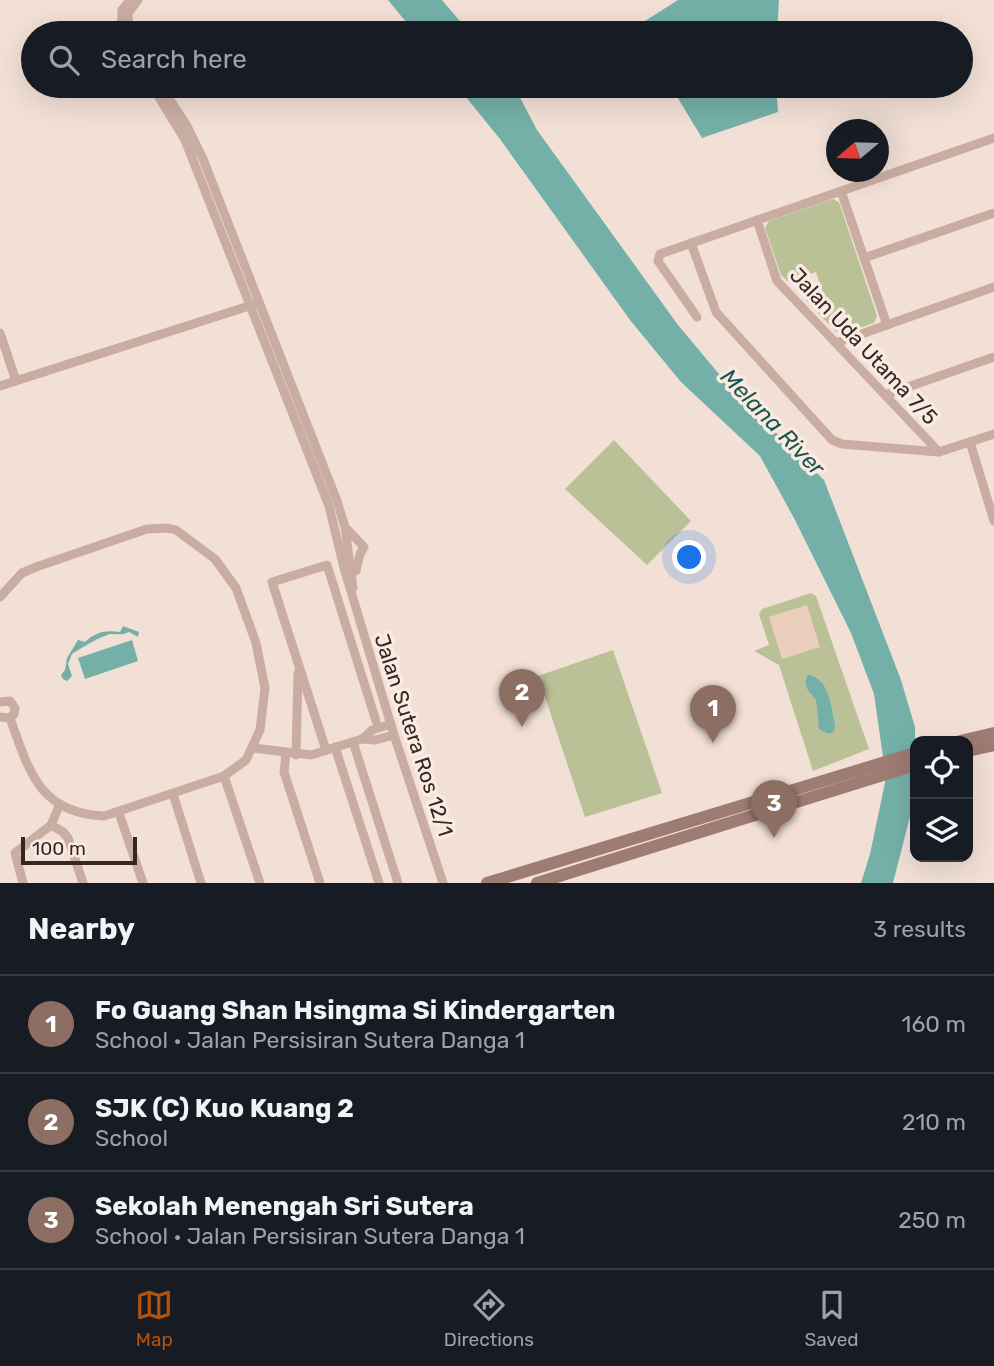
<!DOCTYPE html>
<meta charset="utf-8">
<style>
body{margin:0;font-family:Rubik,sans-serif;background:#242831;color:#f1f3f6}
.controls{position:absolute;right:21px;bottom:21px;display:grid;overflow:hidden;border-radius:14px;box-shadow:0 7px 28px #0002}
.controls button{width:63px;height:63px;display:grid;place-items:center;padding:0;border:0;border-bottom:2px solid #363941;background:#171b24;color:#f1f3f6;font:35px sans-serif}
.compass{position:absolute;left:826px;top:119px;width:63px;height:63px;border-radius:50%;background:#171b24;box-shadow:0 7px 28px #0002;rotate:251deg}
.scale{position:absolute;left:21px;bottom:18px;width:116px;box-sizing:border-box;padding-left:7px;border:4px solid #342725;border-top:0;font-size:19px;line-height:24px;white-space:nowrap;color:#342725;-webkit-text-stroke:5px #faebe2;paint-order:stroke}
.you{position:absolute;left:690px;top:558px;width:24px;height:24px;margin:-18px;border:5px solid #fff;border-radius:50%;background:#1a73e8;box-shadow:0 0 0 10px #1a73e833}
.badge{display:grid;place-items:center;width:46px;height:46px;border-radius:50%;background:#b45309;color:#fff;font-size:23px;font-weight:700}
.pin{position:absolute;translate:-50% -58px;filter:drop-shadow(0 2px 4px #0008)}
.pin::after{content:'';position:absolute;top:37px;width:24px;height:21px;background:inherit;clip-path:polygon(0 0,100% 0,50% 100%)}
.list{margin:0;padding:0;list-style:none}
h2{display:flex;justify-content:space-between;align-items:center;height:91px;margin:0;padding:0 28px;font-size:30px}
h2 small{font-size:23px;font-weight:400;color:#9ea1a6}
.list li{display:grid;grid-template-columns:46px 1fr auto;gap:21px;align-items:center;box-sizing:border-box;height:98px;padding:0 28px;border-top:2px solid #363941}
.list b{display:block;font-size:26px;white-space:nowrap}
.list p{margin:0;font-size:23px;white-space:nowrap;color:#9ea1a6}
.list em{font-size:23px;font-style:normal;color:#9ea1a6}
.icon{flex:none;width:38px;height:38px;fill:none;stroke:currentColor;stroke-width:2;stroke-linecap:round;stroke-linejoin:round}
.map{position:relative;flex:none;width:994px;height:883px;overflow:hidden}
.search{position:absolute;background:#171b24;box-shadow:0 7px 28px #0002;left:21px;right:21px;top:21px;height:77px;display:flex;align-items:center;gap:18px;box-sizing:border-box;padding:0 24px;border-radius:38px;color:#9ea1a6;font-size:26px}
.sheet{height:385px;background:#171b24}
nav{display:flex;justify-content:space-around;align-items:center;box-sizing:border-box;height:98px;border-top:2px solid #363941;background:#171b24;font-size:19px;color:#9ea1a6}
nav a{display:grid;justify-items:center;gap:4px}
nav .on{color:#b45309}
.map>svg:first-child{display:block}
.green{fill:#bac196}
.plaza{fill:#ebcebc}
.water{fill:#74b0a8}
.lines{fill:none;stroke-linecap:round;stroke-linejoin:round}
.minor{stroke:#caada2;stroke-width:9}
.secondary{stroke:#9e7b73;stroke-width:12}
.labels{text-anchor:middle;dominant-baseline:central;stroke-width:7;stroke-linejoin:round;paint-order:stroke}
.street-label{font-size:21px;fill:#342725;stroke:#faebe2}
.water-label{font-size:23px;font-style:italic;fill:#195750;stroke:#faebe2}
</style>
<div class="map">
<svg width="994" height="883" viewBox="0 0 994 883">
<rect width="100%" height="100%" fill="#f2e0d6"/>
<!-- green -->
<g class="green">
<path d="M 833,199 L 839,202 L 877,316 L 874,323 L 844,333 L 835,331 L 805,299 L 823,293 L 816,272 L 787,281 L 781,275 L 765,228 L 769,221 Z"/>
<path d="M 614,440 L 691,521 L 647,565 L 565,489 Z"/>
<path d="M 811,593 L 816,596 L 869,749 L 813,771 L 779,665 L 754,651 L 769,645 L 759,614 L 762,609 Z"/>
<path d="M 613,650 L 662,793 L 585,817 L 538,676 Z"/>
</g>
<!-- plaza -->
<path class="plaza" d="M 807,605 L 820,647 L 782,659 L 769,617 Z"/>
<!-- water -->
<g class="water">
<path d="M 388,0 L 442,0 L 470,33 L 415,33 Z"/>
<path d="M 678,0 L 779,0 L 777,33 L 637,33 L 634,28 Z"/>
<path d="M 457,86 L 514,86 L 537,130 L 678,325 L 729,386 L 824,480 L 901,680 L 915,727 L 915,797 L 893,883 L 861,883 L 870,854 L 886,778 L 874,694 L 851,633 L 795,520 L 760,456 L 681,382 L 630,320 L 500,139 Z"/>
<path d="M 684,86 L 776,86 L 778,112 L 702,138 L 673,90 Z"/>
<path d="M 123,626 L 139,632 L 138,637 L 129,632 C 117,637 114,632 107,635 C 94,640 83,647 72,654 L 68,664 L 72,676 L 67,681 L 63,679 L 61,675 L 65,670 L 67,658 L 78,640 L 85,642 C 95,632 106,630 120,632 Z"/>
<path d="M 132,640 L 138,661 L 85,679 L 78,658 Z"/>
<path d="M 808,675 C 830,678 831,708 835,725 L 834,731 L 829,734 L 819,729 L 816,699 C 809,693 802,684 808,675 Z"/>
</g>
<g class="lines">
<!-- minor -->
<g class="minor">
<path d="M 121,33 L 122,10 L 130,0"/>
<path d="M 129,33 L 128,13 L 138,0"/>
<path d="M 152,86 L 185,140 L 329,506 L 344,568 L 394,735 L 443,883"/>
<path d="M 161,86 L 187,126 L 203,159 L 337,501 L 345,527 L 353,588"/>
<path d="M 841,191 L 887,325"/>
<path d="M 757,220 L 777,281 L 939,452"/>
<path d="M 691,243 L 716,312 L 832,440 L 842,444 L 939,452 L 994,434"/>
<path d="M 864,258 L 994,213"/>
<path d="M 697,317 L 658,261 L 660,254 L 994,138"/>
<path d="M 0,333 L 16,381"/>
<path d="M 836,343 L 994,287"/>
<path d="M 0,386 L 255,304"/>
<path d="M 885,395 L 994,357"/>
<path d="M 970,442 L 994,521"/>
<path d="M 346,528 L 364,547 L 360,554 L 356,571"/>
<path d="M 0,597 L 22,573 L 36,567 L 147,529 L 168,528 L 176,530 L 215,559 L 236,588 L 256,643 L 265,688 L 260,730 L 246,760 L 224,776 L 104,816 C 39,813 29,771 10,718"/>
<path d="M 0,702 L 10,701 L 15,708 L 14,714 L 10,718 L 0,717"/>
<path d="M 362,739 L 375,740 L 394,735"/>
<path d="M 353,742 L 398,883"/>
<path d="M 335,747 L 379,883"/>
<path d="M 253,748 L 311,755 L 362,739 L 372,730 L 391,724"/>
<path d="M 326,750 L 272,582 L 327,565 L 376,721"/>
<path d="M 286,753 L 284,772 L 320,883"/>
<path d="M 296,755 L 298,673"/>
<path d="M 224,776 L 260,883"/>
<path d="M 173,794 L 201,883"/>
<path d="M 119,813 L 143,883"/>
<path d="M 51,825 L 63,832 L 68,838 L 83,883"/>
<path d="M 23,883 L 15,853 L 51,825 L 60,804"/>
</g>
<!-- secondary -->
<g class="secondary">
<path d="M 960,741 L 994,733"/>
<path d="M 968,751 L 994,745"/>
<path d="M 487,883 L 915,753"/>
<path d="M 537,883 L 915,765"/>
</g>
</g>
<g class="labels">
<!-- street labels -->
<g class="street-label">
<text transform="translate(864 346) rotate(47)">Jalan Uda Utama 7/5</text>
<text transform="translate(414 735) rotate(72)">Jalan Sutera Ros 12/1</text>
</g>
<!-- water labels -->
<g class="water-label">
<text transform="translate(773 422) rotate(46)">Melana River</text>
</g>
</g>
</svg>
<div class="controls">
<button><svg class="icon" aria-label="locate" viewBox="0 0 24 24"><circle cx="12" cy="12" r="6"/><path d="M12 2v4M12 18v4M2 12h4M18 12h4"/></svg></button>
<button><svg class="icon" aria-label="layers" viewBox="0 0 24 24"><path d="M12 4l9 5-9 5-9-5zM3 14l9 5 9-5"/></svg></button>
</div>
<svg class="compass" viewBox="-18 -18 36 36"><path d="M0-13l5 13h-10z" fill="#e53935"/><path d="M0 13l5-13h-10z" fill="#9ea1a6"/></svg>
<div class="scale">100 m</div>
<div class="you"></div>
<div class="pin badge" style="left:713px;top:743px;background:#8d6e63">1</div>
<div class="pin badge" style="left:522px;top:727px;background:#8d6e63">2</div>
<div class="pin badge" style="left:774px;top:838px;background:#8d6e63">3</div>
<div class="search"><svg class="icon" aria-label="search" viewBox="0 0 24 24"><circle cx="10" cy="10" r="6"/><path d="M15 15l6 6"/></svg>Search here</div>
</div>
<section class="sheet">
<h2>Nearby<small>3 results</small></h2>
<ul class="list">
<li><span class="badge" style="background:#8d6e63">1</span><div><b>Fo Guang Shan Hsingma Si Kindergarten</b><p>School · Jalan Persisiran Sutera Danga 1</p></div><em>160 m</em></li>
<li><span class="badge" style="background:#8d6e63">2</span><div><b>SJK (C) Kuo Kuang 2</b><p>School</p></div><em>210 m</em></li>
<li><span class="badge" style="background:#8d6e63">3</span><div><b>Sekolah Menengah Sri Sutera</b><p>School · Jalan Persisiran Sutera Danga 1</p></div><em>250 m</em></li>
</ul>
</section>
<nav>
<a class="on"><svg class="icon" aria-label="map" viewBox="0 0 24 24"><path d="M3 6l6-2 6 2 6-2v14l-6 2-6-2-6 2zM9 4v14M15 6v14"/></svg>Map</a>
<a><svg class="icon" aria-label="directions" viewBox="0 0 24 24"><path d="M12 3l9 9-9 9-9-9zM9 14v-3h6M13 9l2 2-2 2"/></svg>Directions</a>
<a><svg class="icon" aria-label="saved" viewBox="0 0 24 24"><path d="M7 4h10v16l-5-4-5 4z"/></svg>Saved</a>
</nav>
